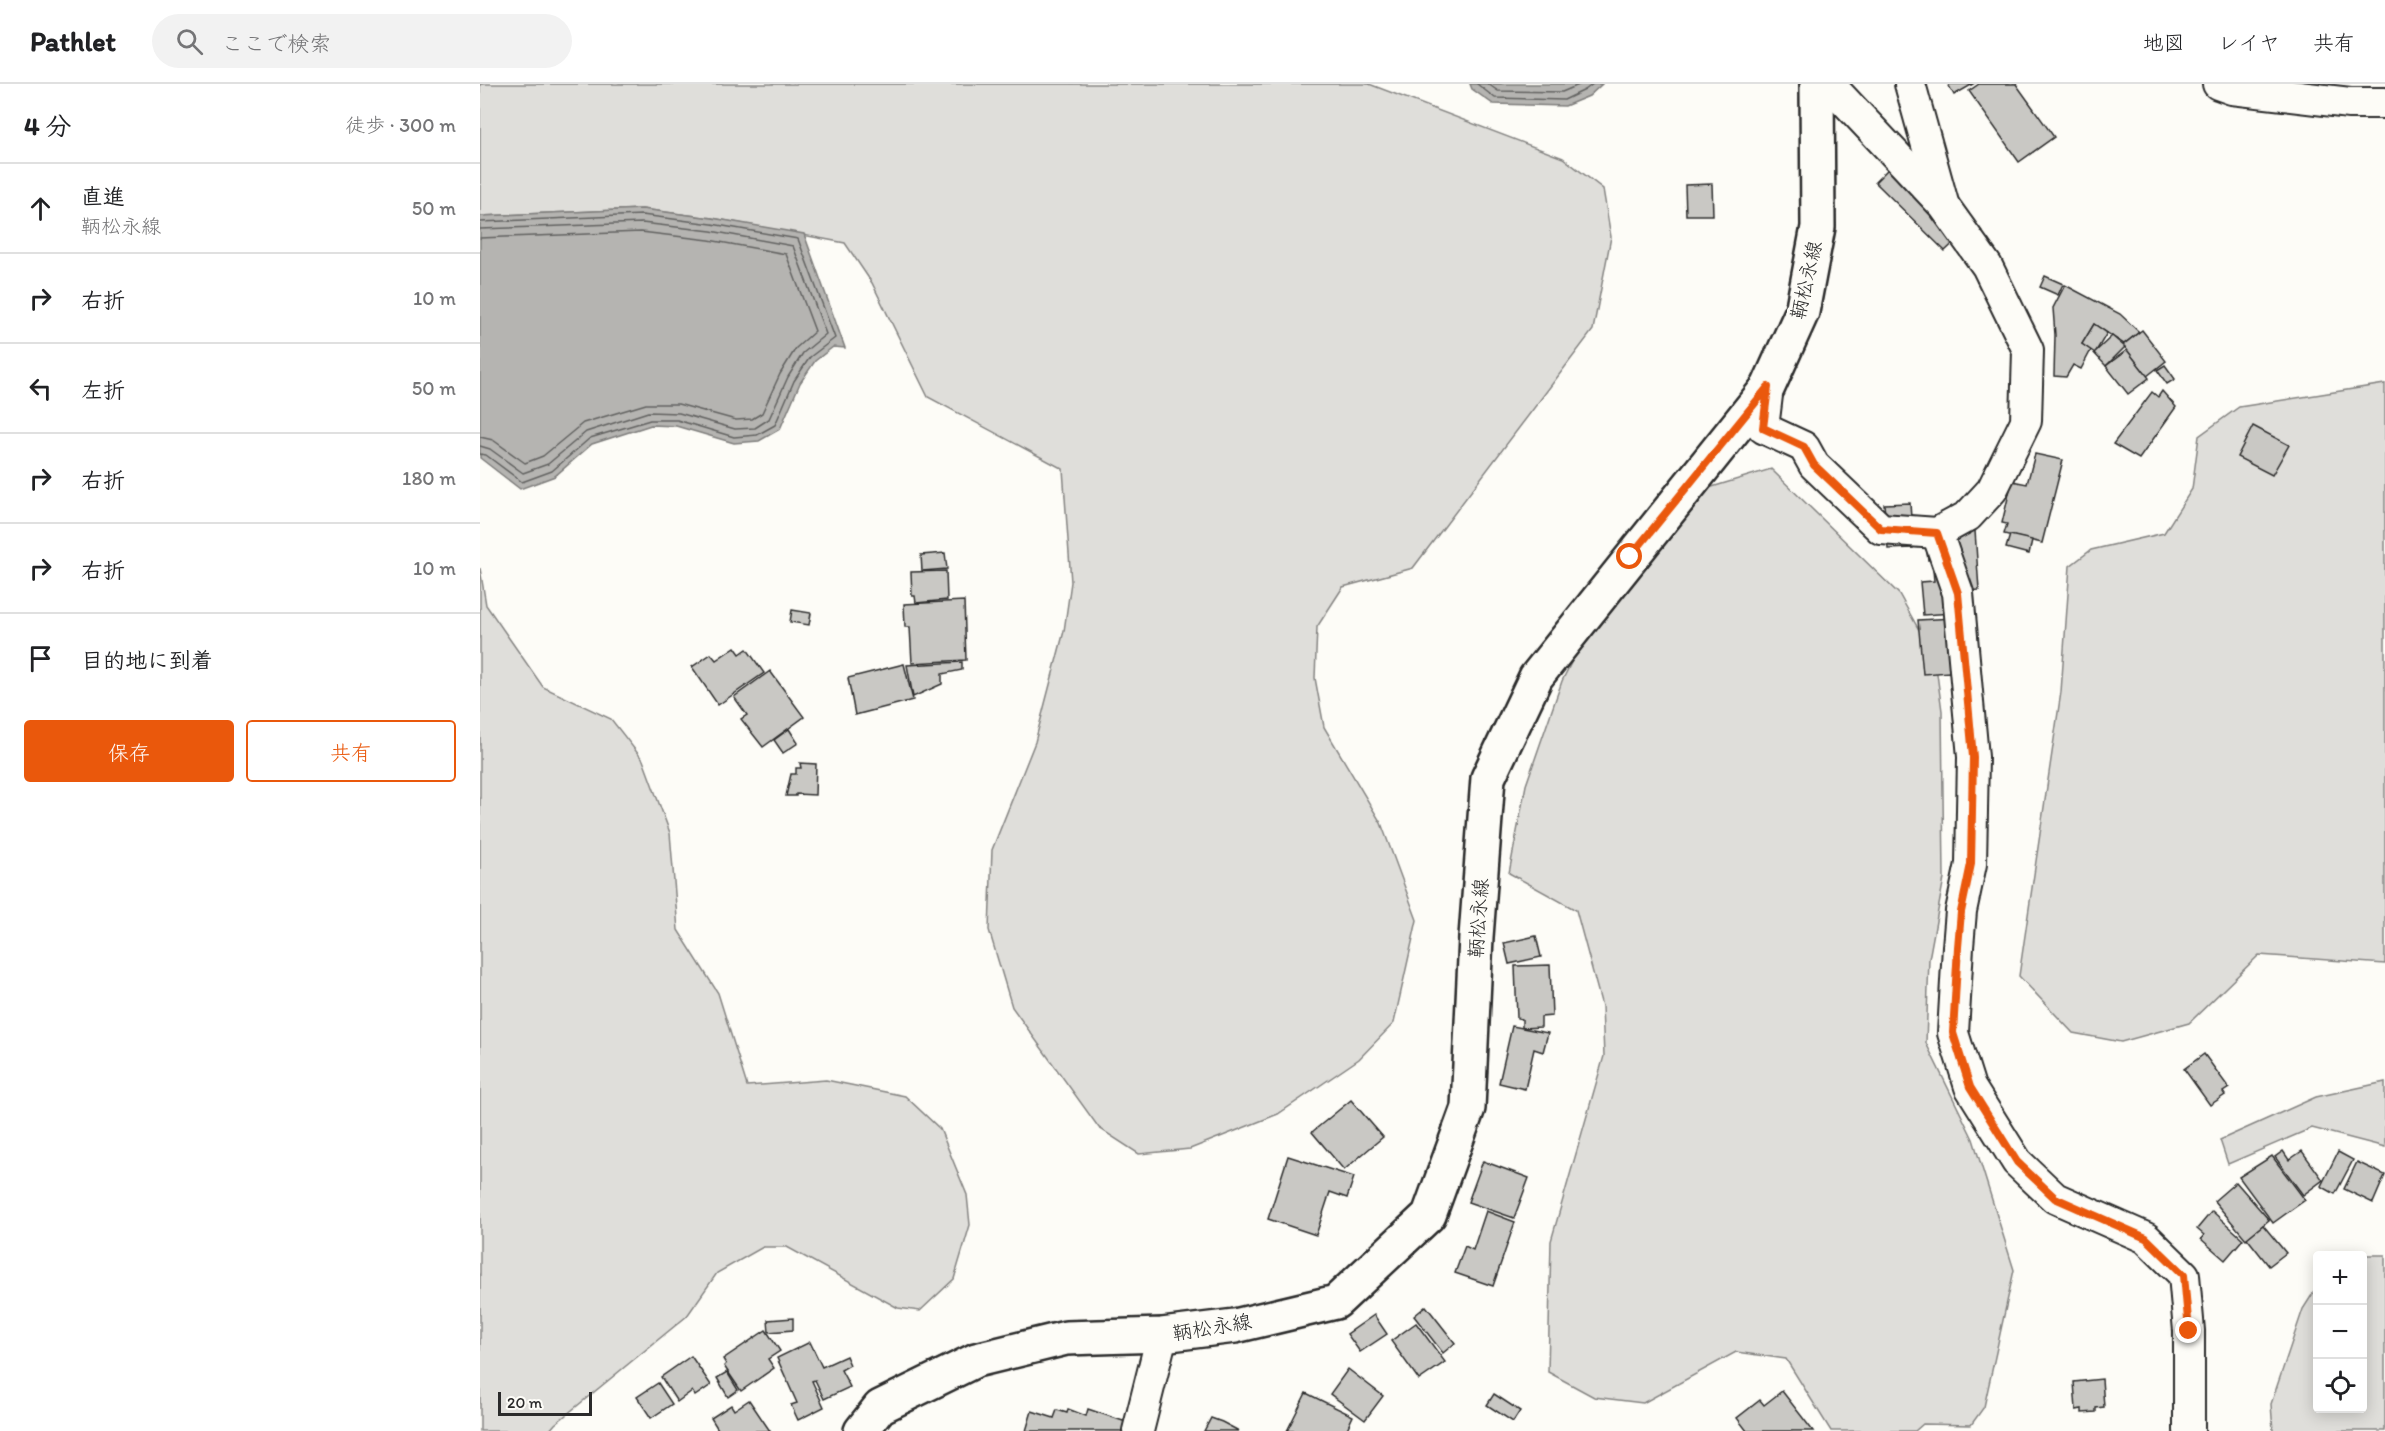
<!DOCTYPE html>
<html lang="ja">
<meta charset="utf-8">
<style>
body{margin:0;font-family:Itim,"Klee One",sans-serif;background:#f2f2f2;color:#202124}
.controls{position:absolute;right:18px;bottom:18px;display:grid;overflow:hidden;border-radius:6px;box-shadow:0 3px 15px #0003}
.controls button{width:54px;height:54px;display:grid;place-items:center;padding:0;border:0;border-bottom:2px solid #e0e0e0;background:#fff;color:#202124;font:30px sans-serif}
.scale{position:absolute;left:18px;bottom:15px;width:94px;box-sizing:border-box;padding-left:6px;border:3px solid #2b2b2b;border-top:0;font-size:16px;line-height:21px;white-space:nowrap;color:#2b2b2b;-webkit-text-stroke:4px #fdfcf7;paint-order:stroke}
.stop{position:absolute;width:18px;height:18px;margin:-14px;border:4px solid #ea580c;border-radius:50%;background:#fff}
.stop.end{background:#ea580c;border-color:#fff;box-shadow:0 2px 6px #0008}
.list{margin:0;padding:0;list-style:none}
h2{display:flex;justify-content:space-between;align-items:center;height:78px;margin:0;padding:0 24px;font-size:26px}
h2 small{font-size:20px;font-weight:400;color:#757577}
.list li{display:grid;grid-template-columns:39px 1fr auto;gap:18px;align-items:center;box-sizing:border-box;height:90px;padding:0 24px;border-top:2px solid #e0e0e0}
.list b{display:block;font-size:22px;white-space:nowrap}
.list p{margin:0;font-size:20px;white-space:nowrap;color:#757577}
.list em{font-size:20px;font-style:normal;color:#757577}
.actions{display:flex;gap:12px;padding:18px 24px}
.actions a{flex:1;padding:14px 0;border:2px solid #ea580c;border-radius:6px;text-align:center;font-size:21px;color:#ea580c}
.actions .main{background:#ea580c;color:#fff}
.icon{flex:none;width:33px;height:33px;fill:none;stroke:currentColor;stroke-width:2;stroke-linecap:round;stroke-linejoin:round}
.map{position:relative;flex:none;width:1905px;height:1347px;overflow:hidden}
header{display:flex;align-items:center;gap:36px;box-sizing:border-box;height:84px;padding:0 30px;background:#fff;border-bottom:2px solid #e0e0e0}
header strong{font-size:28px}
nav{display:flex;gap:33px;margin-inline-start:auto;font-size:21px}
.search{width:420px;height:54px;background:#f2f2f2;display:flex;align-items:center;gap:15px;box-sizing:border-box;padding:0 21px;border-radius:33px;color:#757577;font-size:22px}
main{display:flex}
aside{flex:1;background:#fff}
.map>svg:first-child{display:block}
.green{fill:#dfdeda;stroke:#858482;stroke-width:1.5}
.water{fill:#b5b4b1;stroke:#7e7d7b;stroke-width:1.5}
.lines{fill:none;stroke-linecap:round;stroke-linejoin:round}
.shore{stroke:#626261;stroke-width:1.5}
.building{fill:#c9c8c4;stroke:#2b2b2b;stroke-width:1.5}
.minor-casing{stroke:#2b2b2b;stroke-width:34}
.primary-casing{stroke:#2b2b2b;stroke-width:38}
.minor{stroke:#fdfcf7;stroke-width:30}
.primary{stroke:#fdfcf7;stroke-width:33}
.route{stroke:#ea580c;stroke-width:8}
.labels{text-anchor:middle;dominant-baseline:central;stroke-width:6;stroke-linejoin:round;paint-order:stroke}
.street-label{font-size:20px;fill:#2b2b2b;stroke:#fdfcf7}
</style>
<header>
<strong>Pathlet</strong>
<div class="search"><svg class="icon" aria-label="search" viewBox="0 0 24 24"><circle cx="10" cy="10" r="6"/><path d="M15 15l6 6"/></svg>ここで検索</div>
<nav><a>地図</a><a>レイヤ</a><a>共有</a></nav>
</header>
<main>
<aside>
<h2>4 分<small>徒歩 · 300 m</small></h2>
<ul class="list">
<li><svg class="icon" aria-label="ahead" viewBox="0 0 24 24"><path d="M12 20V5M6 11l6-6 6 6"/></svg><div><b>直進</b><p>鞆松永線</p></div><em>50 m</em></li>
<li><svg class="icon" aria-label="right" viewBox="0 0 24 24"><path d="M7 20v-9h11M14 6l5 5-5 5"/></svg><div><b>右折</b></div><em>10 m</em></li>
<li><svg class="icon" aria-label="left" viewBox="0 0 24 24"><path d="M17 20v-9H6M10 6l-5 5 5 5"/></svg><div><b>左折</b></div><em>50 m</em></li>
<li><svg class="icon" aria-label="right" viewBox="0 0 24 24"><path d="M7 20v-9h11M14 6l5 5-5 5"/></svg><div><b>右折</b></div><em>180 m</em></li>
<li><svg class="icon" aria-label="right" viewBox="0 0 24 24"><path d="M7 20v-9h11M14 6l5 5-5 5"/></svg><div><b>右折</b></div><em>10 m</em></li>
<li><svg class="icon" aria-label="arrive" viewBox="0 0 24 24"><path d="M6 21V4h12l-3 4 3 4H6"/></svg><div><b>目的地に到着</b></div></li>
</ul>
<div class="actions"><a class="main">保存</a><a>共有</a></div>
</aside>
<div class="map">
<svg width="1905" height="1347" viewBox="0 0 1905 1347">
<rect width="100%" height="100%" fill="#fdfcf7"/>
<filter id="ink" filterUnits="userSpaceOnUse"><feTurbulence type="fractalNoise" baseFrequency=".0167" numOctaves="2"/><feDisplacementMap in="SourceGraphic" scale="12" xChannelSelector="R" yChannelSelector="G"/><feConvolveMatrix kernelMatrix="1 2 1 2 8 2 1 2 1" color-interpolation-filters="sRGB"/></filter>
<g filter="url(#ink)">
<!-- green -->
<g class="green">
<path d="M 0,0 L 889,0 L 1083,74 L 1123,105 L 1131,153 L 1113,246 L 933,484 L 863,503 L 837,543 L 835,594 L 844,643 L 901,739 L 937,836 L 914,939 L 879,975 L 798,1030 L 710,1065 L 659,1070 L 619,1044 L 532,923 L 509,846 L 512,766 L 555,658 L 584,547 L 591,498 L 583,385 L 448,313 L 392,199 L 365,159 L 232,134 L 162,125 L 0,132 Z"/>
<path d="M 1905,300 L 1905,880 L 1779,871 L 1709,939 L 1641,958 L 1593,949 L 1539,892 L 1581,608 L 1590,482 L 1611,466 L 1684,449 L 1712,405 L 1719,352 L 1759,323 Z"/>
<path d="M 1291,385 L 1419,510 L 1455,575 L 1462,627 L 1464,794 L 1449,875 L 1446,959 L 1493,1055 L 1534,1186 L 1504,1323 L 1491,1341 L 1443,1340 L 1435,1347 L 1351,1347 L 1306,1275 L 1256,1268 L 1163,1319 L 1114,1313 L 1068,1288 L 1071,1157 L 1124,972 L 1122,922 L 1096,826 L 1029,789 L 1046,701 L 1082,597 L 1106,549 L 1219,407 Z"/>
<path d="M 0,484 L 6,521 L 63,603 L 131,635 L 163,676 L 190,749 L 198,846 L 238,909 L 267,1002 L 346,996 L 425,1012 L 460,1045 L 487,1111 L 490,1141 L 474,1195 L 440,1227 L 418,1224 L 307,1163 L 283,1163 L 237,1189 L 207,1232 L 75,1340 L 69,1347 L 0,1347 Z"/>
<path d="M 1905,998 L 1905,1063 L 1832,1044 L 1748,1080 L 1740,1056 L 1836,1013 Z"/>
<path d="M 1873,1171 L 1905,1171 L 1905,1347 L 1793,1347 L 1791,1320 L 1823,1225 L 1837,1203 L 1838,1324 L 1882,1324 L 1882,1172 Z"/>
</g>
<!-- water -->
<g class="water">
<path d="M 990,0 L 1122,0 L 1109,12 L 1085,22 L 1013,20 L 992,5 Z"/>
<path d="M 162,125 L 232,134 L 324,150 L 365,264 L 353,263 L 335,277 L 320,299 L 300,345 L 279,357 L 254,359 L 196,342 L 171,341 L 112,360 L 75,392 L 40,405 L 0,374 L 0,132 Z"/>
</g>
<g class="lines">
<!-- shore -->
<g class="shore">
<path d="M 997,0 L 1015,14 L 1084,16 L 1105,6 L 1113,0"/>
<path d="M 1008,0 L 1018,7 L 1082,8 L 1101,0"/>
<path d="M 0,138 L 162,131 L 232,140 L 318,155 L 355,254 L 330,273 L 314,297 L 295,341 L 277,351 L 254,353 L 197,336 L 170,336 L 110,354 L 72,387 L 42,398 L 6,371 L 0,370"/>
<path d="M 0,145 L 162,139 L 231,147 L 313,162 L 346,250 L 323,269 L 308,293 L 289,335 L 275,344 L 255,345 L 199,329 L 168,328 L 106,348 L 68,380 L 43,389 L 10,365 L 0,362"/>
<path d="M 0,154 L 161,148 L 229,156 L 306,170 L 335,247 L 316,264 L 300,290 L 282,329 L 272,335 L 256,336 L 198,320 L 166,320 L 103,339 L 63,372 L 45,379 L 13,356 L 0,353"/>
</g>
</g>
<!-- building -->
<g class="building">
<path d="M 1468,0 L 1493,0 L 1474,11 Z"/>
<path d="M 1499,0 L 1536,0 L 1574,53 L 1539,78 L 1489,7 Z"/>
<path d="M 1415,78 L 1481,152 L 1465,167 L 1395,98 Z"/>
<path d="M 1232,100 L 1233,131 L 1206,131 L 1205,101 Z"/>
<path d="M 1565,192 L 1583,200 L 1578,211 L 1560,203 Z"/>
<path d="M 1585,201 L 1640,230 L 1659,248 L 1644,260 L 1614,240 L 1602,260 L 1611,266 L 1601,285 L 1593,281 L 1586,293 L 1574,292 L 1575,251 L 1573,224 Z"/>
<path d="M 1614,240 L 1627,249 L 1615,269 L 1602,260 Z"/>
<path d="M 1662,246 L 1686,277 L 1667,292 L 1643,261 Z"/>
<path d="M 1632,252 L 1645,263 L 1626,282 L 1614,269 Z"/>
<path d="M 1647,266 L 1669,294 L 1648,310 L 1626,282 Z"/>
<path d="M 1685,281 L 1695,295 L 1687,300 L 1677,286 Z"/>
<path d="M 1682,307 L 1696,323 L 1659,375 L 1633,360 L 1672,308 L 1678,313 Z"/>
<path d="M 1773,342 L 1809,361 L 1792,391 L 1757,373 Z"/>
<path d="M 1555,370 L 1583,376 L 1562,459 L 1524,450 L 1527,440 L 1522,439 L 1532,397 L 1547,400 Z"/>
<path d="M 1430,419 L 1433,464 L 1408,465 L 1404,420 Z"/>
<path d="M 1494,432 L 1499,506 L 1471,508 L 1473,529 L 1443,531 L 1440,498 L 1454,497 L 1452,475 L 1448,476 L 1446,461 Z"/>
<path d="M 1530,451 L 1552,456 L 1549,470 L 1526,464 Z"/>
<path d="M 465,469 L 467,485 L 442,487 L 441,471 Z"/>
<path d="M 466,487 L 467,516 L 436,519 L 435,512 L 432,512 L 431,488 Z"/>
<path d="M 484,517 L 486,576 L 432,579 L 430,543 L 425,543 L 424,520 Z"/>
<path d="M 312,526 L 331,529 L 329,541 L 310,538 Z"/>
<path d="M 1492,533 L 1497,586 L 1443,590 L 1438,536 Z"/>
<path d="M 255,563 L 260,570 L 267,565 L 284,589 L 238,621 L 212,583 L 231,570 L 236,576 Z"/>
<path d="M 482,578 L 482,586 L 462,590 L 462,600 L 433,613 L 427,581 Z"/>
<path d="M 424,580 L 433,616 L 375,631 L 368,594 Z"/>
<path d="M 290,587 L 324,633 L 283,663 L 261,635 L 267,631 L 254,613 Z"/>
<path d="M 309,645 L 318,659 L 303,669 L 294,656 Z"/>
<path d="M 320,679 L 336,680 L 335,711 L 316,710 L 316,712 L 306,712 L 311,690 L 316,690 L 316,684 L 321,684 Z"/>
<path d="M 1056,852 L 1061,873 L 1029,880 L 1024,859 Z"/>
<path d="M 1070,881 L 1072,932 L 1061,933 L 1061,943 L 1042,944 L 1042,935 L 1037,934 L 1035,882 Z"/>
<path d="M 1032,942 L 1068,949 L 1063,968 L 1054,965 L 1045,1005 L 1019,999 Z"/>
<path d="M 1724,970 L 1749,1004 L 1743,1008 L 1745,1011 L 1730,1021 L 1704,985 Z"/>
<path d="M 871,1016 L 903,1053 L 864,1086 L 832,1048 Z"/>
<path d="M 1803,1067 L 1809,1076 L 1822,1067 L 1843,1096 L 1823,1111 L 1795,1073 Z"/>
<path d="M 1858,1068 L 1873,1076 L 1855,1110 L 1841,1102 Z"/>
<path d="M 808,1072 L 874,1093 L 867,1114 L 850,1108 L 836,1151 L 788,1135 Z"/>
<path d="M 1792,1072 L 1825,1116 L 1793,1139 L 1759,1093 Z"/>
<path d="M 1003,1077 L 1049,1094 L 1034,1134 L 988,1118 Z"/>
<path d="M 1877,1078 L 1905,1091 L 1893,1119 L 1864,1105 Z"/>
<path d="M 1756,1098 L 1789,1136 L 1766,1155 L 1734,1117 Z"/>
<path d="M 1006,1127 L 1035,1138 L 1013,1202 L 975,1189 L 985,1162 L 993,1166 Z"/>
<path d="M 1732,1127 L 1763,1155 L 1745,1176 L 1721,1155 L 1724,1151 L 1717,1145 Z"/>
<path d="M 1783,1141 L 1806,1169 L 1789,1182 L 1767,1154 Z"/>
<path d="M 946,1222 L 975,1259 L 963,1269 L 934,1232 Z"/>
<path d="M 894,1231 L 907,1250 L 880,1268 L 867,1250 Z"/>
<path d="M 313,1234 L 313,1246 L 289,1248 L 288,1236 Z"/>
<path d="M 936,1239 L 965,1278 L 939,1296 L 911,1257 Z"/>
<path d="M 286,1246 L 300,1267 L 288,1275 L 294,1284 L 261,1307 L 244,1282 L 246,1280 L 243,1275 Z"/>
<path d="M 330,1258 L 342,1283 L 366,1272 L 370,1281 L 361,1286 L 370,1303 L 344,1315 L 335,1296 L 332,1297 L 344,1323 L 318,1336 L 311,1321 L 317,1319 L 297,1274 Z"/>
<path d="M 211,1272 L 231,1301 L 215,1312 L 212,1307 L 197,1318 L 181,1293 Z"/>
<path d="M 868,1285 L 903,1312 L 885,1336 L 850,1310 Z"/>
<path d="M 247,1288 L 258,1306 L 248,1313 L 237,1294 Z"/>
<path d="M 1622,1295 L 1624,1323 L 1616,1324 L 1616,1328 L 1602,1329 L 1602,1325 L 1596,1326 L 1594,1298 Z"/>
<path d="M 178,1299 L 192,1320 L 171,1334 L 157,1313 Z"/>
<path d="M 1302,1307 L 1333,1347 L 1267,1347 L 1257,1334 L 1280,1316 L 1284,1321 Z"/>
<path d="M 826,1309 L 873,1332 L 866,1347 L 807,1347 Z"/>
<path d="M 1014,1310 L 1040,1327 L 1033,1338 L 1007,1321 Z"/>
<path d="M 269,1316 L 290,1347 L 239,1347 L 231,1334 L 251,1321 L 254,1326 Z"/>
<path d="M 588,1325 L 606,1332 L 608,1325 L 646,1338 L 643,1347 L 546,1347 L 552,1327 L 574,1334 L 577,1326 L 587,1329 Z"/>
<path d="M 731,1334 L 742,1338 L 759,1347 L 724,1347 Z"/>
</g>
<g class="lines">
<defs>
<g id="minor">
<path d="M 1430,0 L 1463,119"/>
<path d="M 1738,0 L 1752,5 L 1870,19 L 1905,19"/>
<path d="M 1288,303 L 1283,344 L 1324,363 L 1334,381 L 1401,445 L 1457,449 L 1488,432 L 1512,406 L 1546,337 L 1548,266 L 1507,182 L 1464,122 L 1349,0"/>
<path d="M 1457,449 L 1478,509 L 1493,673 L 1491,780 L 1481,827 L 1478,863 L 1473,949 L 1490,1003 L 1537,1078 L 1575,1114 L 1666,1154 L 1704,1191 L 1709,1247 L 1709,1347"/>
<path d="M 658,1347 L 682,1251"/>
</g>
<path id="primary" d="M 381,1347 L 400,1323 L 496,1276 L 586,1254 L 682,1251 L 755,1242 L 856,1218 L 949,1131 L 988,1024 L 996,853 L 1008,694 L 1056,593 L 1288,303 L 1322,228 L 1338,143 L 1337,0"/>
</defs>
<!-- minor casing -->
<use href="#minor" class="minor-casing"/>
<!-- primary casing -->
<use href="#primary" class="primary-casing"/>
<!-- minor -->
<use href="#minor" class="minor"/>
<!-- primary -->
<use href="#primary" class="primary"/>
</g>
</g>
<g class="lines" filter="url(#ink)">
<!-- route -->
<path class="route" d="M 1150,473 L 1288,303 L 1283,344 L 1324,363 L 1334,381 L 1401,445 L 1457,449 L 1478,509 L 1493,673 L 1491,780 L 1481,828 L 1478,863 L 1473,949 L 1490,1003 L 1537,1078 L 1575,1114 L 1666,1154 L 1704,1191 L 1709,1247"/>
</g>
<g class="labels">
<!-- street labels -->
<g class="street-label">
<text transform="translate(1326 196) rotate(-77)">鞆松永線</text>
<text transform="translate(998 834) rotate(-86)">鞆松永線</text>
<text transform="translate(732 1243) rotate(-9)">鞆松永線</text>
</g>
</g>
</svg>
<div class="controls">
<button>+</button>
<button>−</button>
<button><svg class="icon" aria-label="locate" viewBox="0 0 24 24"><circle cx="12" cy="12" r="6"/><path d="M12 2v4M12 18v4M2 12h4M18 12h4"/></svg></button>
</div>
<div class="scale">20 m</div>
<div class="stop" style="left:1150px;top:473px"></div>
<div class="stop end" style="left:1709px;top:1247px"></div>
</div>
</main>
